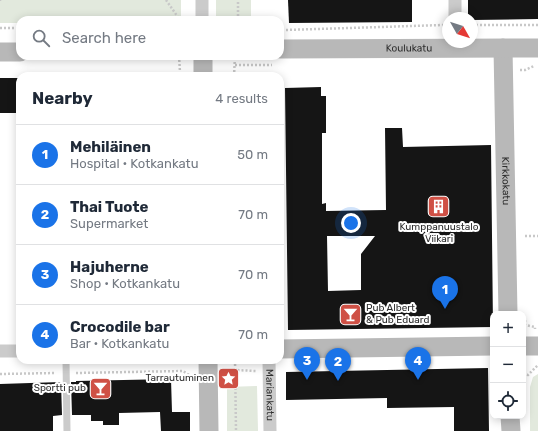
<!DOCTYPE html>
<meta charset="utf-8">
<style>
body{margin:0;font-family:Rubik,sans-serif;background:#f2f2f3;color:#1f2937}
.controls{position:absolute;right:12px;bottom:12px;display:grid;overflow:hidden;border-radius:8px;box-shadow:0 2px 10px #0003}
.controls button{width:36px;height:36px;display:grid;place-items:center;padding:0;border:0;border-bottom:1px solid #e0e1e3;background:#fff;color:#1f2937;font:20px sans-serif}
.compass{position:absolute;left:442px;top:12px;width:36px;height:36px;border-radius:50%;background:#fff;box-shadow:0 2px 10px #0003;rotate:129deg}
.you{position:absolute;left:351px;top:223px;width:14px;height:14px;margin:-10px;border:3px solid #fff;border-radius:50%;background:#1a73e8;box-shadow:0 0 0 6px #1a73e833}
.badge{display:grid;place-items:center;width:26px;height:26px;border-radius:50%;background:#1a73e8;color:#fff;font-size:13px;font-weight:700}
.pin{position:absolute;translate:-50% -33px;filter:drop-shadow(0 1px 2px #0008)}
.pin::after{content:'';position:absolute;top:21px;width:14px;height:12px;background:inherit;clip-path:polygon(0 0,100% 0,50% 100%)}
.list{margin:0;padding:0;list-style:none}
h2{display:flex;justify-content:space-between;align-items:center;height:52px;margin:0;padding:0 16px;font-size:17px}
h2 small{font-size:13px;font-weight:400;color:#747a83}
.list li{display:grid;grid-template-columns:26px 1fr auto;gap:12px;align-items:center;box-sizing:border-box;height:60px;padding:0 16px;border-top:1px solid #e0e1e3}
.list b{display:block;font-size:15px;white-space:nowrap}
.list p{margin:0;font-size:13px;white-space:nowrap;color:#747a83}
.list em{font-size:13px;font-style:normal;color:#747a83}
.icon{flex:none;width:22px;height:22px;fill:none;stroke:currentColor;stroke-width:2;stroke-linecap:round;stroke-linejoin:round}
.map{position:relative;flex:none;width:538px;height:431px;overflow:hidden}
.search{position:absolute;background:#fff;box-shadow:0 2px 10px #0003;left:16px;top:16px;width:268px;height:44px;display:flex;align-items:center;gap:10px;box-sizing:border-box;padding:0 14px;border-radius:12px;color:#747a83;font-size:15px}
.panel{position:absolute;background:#fff;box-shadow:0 2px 10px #0003;left:16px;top:72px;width:268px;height:292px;border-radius:12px}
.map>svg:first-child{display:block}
.green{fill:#e2e9dd}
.building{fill:#151515;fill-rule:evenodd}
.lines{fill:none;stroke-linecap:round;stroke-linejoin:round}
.path{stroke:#c8c8c8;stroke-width:2.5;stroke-dasharray:2 2;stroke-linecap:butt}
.service{stroke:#cbcbcb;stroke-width:7}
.minor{stroke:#cbcbcb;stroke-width:13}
.secondary{stroke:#b8b8b8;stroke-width:19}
.labels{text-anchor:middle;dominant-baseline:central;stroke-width:4;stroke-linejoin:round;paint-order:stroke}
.street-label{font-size:10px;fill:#2e2e2e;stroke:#fff}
.poi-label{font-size:10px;fill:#2e2e2e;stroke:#fff;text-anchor:end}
</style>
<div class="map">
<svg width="538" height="431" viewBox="0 0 538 431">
<rect width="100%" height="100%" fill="#fff"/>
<!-- green -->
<g class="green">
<path d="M 0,0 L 181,0 L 181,20 L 20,20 L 20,23 L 0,23 Z"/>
<rect x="216" y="0" width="35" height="20"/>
<path d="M 538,374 L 538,431 L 530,431 L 530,387 L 533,377 Z"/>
<path d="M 257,386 L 258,431 L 227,431 L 227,387 Z"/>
</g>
<!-- building -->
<g class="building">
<path d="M 288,0 L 412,0 L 412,22 L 289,23 Z"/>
<path d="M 468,0 L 538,0 L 538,19 L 472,20 L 472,18 L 468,18 Z"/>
<rect x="0" y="78" width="20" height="35"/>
<path d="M 321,87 L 321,96 L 326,96 L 326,133 L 322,133 L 322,204 L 326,203 L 326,211 L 386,210 L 385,128 L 402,128 L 403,147 L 491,145 L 493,327 L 288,330 L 285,88 ZM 327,236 L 375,236 L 361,254 L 361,290 L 328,291 Z"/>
<path d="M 488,368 L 489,431 L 454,431 L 454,407 L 387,408 L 387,398 L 286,400 L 286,372 Z"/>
<path d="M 171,379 L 172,412 L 190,412 L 190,431 L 161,431 L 160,412 L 119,413 L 119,425 L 103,425 L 103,421 L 91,421 L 91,415 L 72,415 L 71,382 L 76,382 L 76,381 Z"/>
<path d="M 61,382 L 62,415 L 53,416 L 53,431 L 0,431 L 0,384 Z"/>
</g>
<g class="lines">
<!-- path -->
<g class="path">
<path d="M 166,0 L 180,20"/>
<path d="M 0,1 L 0,0"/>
<path d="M 238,20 L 238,0"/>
<path d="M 472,25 L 538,25"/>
<path d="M 0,28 L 20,28"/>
<path d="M 286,30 L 443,25"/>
<path d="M 179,56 L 180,72"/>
<path d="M 235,65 L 272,65"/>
<path d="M 520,70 L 525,70 L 534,66"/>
<path d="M 234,76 L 235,56"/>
<path d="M 525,236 L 538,236"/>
<path d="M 525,320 L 525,325 L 535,327 L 535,329"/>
<path d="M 235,360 L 236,431"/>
<path d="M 76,373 L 183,371 L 192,377"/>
<path d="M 226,373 L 235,370 L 256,371"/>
<path d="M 0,374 L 55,373"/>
<path d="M 523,374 L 528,375 L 538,365"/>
</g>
<!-- service -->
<path class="service" d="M 66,360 L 67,431"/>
<!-- minor -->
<g class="minor">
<path d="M 202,0 L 202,20"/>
<path d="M 455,0 L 455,18"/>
<path d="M 0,351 L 20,351"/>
<path id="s1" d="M 269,360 L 270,431"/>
</g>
<!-- secondary -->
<g class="secondary">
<path id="s2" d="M 503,48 L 508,314"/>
<path id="s3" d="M 280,49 L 538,48"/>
<path d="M 0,52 L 20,52"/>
<path d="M 203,56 L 203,76"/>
<path d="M 523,346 L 538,346"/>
<path d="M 280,349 L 493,346"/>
<path d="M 208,360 L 209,431"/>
<path d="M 510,416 L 511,431"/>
</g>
</g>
<!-- icons -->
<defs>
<symbol id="building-square" viewBox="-11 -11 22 22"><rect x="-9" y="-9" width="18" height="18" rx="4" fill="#cf5045" stroke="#fff"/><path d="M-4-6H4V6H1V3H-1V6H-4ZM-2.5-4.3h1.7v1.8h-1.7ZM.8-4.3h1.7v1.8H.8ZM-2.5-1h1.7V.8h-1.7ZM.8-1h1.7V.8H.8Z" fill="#fff"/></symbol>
<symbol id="bar-square" viewBox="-11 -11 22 22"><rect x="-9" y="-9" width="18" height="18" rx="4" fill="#cf5045" stroke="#fff"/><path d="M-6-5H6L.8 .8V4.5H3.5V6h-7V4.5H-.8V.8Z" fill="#fff"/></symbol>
<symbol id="sight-square" viewBox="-11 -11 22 22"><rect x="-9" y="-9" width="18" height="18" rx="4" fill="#cf5045" stroke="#fff"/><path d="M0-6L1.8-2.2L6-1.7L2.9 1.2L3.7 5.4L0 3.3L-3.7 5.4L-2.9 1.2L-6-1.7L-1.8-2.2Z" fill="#fff"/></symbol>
</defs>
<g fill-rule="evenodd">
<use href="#building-square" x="426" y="194" width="25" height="25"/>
<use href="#bar-square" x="338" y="302" width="25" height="25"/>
<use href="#sight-square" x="216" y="366" width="25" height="25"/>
<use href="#bar-square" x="88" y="376" width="25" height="25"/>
</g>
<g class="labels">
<!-- street labels -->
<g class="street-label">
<text stroke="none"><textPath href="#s3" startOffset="129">Koulukatu</textPath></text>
<text stroke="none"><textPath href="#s2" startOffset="133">Kirkkokatu</textPath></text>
<text stroke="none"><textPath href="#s1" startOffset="35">Mariankatu</textPath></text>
</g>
<!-- poi labels -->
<g class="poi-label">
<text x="439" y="227" text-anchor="middle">Kumppanuustalo<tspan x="439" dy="12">Viikari</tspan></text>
<text x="366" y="308" text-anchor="start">Pub Albert<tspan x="366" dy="12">&amp; Pub Eduard</tspan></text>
<text x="214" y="378">Tarrautuminen</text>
<text x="86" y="388">Sportti pub</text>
</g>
</g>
</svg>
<div class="controls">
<button>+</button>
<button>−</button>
<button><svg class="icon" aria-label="locate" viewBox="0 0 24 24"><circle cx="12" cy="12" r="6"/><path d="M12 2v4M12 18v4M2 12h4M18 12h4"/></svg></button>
</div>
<svg class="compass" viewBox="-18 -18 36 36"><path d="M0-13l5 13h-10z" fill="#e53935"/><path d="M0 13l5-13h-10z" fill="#747a83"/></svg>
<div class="you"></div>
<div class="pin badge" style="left:445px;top:309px">1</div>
<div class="pin badge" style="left:338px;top:381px">2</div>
<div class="pin badge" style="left:307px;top:380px">3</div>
<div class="pin badge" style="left:418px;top:380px">4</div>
<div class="search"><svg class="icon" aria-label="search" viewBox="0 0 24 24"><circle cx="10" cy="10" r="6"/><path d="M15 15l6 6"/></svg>Search here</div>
<section class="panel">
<h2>Nearby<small>4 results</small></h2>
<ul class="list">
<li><span class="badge">1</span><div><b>Mehiläinen</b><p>Hospital · Kotkankatu</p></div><em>50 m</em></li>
<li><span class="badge">2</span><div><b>Thai Tuote</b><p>Supermarket</p></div><em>70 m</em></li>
<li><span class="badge">3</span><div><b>Hajuherne</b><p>Shop · Kotkankatu</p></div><em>70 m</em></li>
<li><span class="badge">4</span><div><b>Crocodile bar</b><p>Bar · Kotkankatu</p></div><em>70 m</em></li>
</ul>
</section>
</div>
